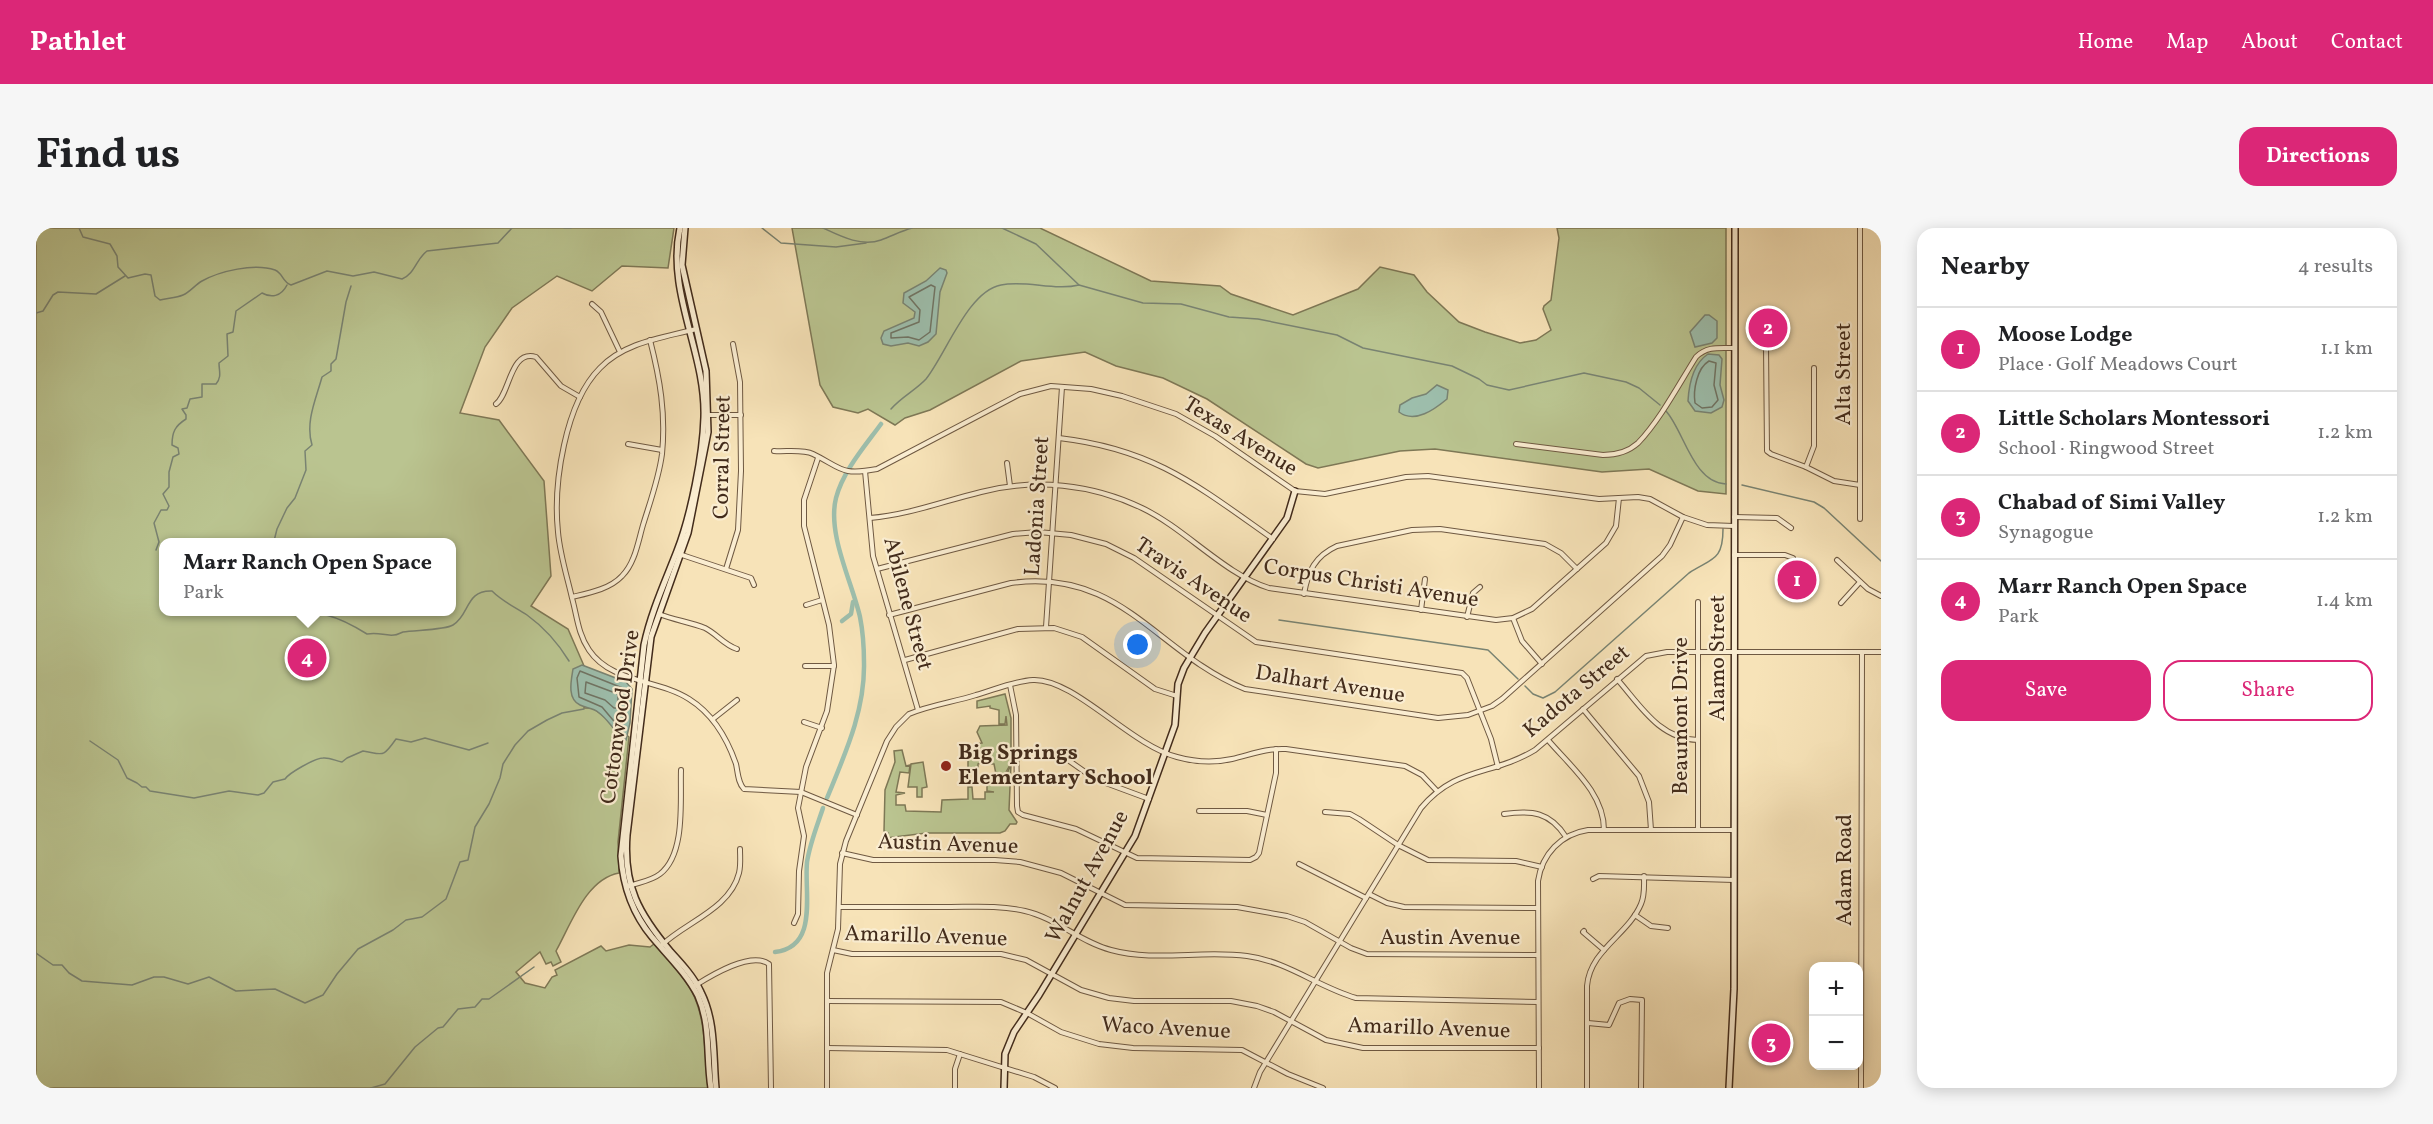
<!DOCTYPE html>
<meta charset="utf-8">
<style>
body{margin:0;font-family:Vollkorn,serif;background:#f6f6f6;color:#202124}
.controls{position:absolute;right:18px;bottom:18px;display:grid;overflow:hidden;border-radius:12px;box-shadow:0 3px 15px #0003}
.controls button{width:54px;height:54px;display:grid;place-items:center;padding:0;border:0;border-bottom:2px solid #e0e0e0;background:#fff;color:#202124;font:30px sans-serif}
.you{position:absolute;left:1102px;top:417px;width:21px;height:21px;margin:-15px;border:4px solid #fff;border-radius:50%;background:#1a73e8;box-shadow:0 0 0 9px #1a73e833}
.badge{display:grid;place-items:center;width:39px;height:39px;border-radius:50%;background:#db2777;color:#fff;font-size:20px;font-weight:700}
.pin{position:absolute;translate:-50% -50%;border:3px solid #fff;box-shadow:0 2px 6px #0006}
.popup{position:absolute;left:123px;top:310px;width:297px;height:78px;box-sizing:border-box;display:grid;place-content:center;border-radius:12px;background:#fff;filter:drop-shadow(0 2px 4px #0005);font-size:20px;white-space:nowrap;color:#757577}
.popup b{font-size:22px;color:#202124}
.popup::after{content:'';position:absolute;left:50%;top:100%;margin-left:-12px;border:12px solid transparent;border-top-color:#fff}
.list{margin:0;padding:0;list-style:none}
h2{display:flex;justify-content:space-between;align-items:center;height:78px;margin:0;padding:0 24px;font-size:26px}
h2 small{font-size:20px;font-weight:400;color:#757577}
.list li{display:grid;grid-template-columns:39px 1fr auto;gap:18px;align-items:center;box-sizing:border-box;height:84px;padding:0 24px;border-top:2px solid #e0e0e0}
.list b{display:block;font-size:22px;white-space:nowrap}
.list p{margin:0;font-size:20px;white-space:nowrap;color:#757577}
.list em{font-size:20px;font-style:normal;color:#757577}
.actions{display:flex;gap:12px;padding:18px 24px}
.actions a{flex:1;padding:14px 0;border:2px solid #db2777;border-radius:18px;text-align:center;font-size:21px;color:#db2777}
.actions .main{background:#db2777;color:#fff}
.map{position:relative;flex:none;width:1845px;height:860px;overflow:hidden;border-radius:18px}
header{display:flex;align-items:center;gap:36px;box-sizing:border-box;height:84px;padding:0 30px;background:#db2777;color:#fff}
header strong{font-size:28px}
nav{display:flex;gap:33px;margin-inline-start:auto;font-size:21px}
.intro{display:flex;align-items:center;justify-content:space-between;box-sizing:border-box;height:144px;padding:0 36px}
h1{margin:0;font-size:42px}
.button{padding:15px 27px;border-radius:18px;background:#db2777;color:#fff;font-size:21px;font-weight:700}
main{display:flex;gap:36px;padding:0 36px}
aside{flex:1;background:#fff;border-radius:18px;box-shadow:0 3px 15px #0003}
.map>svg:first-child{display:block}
.green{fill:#bac490;stroke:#7e7856;stroke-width:1.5;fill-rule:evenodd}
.water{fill:#9dbeac;stroke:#798372;stroke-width:1.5}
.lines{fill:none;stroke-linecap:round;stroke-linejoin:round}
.shore{stroke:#707464;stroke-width:1.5}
.stream{stroke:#798372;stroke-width:1.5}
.canal{stroke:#9dbeac;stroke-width:4.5}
.street-casing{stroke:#6f5942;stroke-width:6}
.secondary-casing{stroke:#422b1b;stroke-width:8}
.street{stroke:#faedd1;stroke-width:4}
.secondary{stroke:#faedd1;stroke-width:5}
.poi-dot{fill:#8f2418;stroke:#faedd1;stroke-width:2}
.labels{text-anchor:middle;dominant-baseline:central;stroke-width:4.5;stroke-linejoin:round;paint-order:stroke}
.street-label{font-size:22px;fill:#422b1b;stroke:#faedd1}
.poi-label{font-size:22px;font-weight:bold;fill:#422b1b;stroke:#faedd1;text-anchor:start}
</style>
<header>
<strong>Pathlet</strong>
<nav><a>Home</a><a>Map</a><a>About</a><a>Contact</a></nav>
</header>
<div class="intro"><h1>Find us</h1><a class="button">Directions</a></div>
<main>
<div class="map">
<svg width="1845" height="860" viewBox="0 0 1845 860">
<rect width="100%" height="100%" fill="#f7e3b8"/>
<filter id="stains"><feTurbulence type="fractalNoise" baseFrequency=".00333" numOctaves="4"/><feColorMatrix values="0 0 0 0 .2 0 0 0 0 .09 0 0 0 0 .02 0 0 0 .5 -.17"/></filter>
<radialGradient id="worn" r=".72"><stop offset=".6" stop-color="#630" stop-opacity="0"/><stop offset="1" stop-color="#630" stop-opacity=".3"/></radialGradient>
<!-- green -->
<g class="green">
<path d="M 0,0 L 638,0 L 632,40 L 586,38 L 556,63 L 521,48 L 476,80 L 449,119 L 424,185 L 463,192 L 508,253 L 515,348 L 495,378 L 532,401 L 552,447 L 548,480 L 557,480 L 593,509 L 582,614 L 583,645 C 550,651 535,696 520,723 L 525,734 L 517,738 L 515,734 L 510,736 L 504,724 L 480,744 L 489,755 L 509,760 L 516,749 L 521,747 L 519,742 L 565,718 L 570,723 L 593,717 L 614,719 L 618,716 C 631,731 646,746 656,764 C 671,793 668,828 672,860 L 0,860 ZM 127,314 L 415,314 L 415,384 L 127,384 Z"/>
<path d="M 756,0 L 1004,0 L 1115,53 L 1184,58 L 1195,66 L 1257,87 L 1322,61 L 1344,39 L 1378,47 L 1391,64 L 1423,94 L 1449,104 L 1484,115 L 1500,112 L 1515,102 L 1507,81 L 1508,78 L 1515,72 L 1523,10 L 1521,0 L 1690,0 L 1690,266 L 1662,263 L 1613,241 L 1566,244 L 1399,221 L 1364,223 L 1282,240 L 1270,236 L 1171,171 L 1127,150 L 1080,138 L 1049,124 L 985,133 L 894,182 L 869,190 L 859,197 L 832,181 L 822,185 L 797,179 L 784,157 Z"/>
<path d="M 969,466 L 975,490 L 975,535 L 969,546 L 960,546 L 958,536 L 950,536 L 950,533 L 942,536 L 942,546 L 932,544 L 932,522 L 939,520 L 940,516 L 946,515 L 941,504 L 944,498 L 971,497 L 970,488 L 969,496 L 963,496 L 963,482 L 954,480 L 954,478 L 941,480 L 941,473 Z"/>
<path d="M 866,522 L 870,538 L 874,537 L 873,545 L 864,544 L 860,564 L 869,565 L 860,567 L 860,577 L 869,577 L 870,583 L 905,584 L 906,572 L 932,571 L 932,559 L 936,559 L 937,571 L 949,571 L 949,564 L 958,564 L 951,563 L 951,553 L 968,553 L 975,536 L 973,582 L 981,594 L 980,596 L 974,596 L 969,603 L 964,605 L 891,605 L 850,610 L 849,607 L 852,605 L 848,603 L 849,562 L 859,534 L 858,523 Z"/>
<path d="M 887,534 L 891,559 L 886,560 L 886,569 L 881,569 L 881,559 L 872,559 L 875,536 Z"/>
</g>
<!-- water -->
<g class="water">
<path d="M 904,40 L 910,42 L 911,45 L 904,64 L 900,106 L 892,114 L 883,118 L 872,115 L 855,118 L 847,116 L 845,110 L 848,103 L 878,90 L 879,84 L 867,75 L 868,65 L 890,53 Z"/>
<path d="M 1669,87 L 1673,87 L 1681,93 L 1681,110 L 1676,115 L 1659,119 L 1654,104 Z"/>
<path d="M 1672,126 L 1683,127 L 1686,131 L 1684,157 L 1688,172 L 1686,179 L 1675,185 L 1659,183 L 1652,173 C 1653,155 1657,136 1672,126 Z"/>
<path d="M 1401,157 L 1412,162 L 1411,171 C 1399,181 1379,196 1363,184 L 1364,177 L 1376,170 L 1390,166 Z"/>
<path d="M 546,437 L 590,454 L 596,461 L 594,495 L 590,512 C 578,504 573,492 562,484 C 557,480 550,480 544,477 C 531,471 535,453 537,441 Z"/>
</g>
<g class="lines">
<!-- shore -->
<g class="shore">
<path d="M 895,57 L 899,59 L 894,104 L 883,112 L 872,109 L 855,110 L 855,105 L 883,94 L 884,82 L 873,69 Z"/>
<path d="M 1673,133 L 1680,135 L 1678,157 L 1682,172 L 1676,179 L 1666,180 L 1659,175 C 1657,162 1661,140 1673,133 Z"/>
<path d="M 544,443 L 589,461 L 591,467 L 586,498 L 582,498 L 566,479 L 543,469 L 541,450 Z"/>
<path d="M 550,454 L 582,466 L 582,480 L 578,480 L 569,472 L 549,465 Z"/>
</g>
<!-- stream -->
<g class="stream">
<path d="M 43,0 L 47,9 L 74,16 L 81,28 L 82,39 L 92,50 L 109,46 L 115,47 L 119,68 L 124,72 C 131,70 140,70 147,67 C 154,64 159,57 166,53 C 184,43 218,35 239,42 C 247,45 246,54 255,57 L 291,43 L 317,48 L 338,44 L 366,51 C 379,46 380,31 391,23 L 462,15 L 476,0"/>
<path d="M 528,0 L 535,0"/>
<path d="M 726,0 L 745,15 L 800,19 L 830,15"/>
<path d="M 787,0 C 804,8 825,19 845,12 C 856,8 865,3 876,0"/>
<path d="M 966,0 L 1000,16 L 1043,57 L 1107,75 L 1145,76 L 1193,89 L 1222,91 L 1301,107 L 1327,120 L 1416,138 L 1443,151 L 1451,157 L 1473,162 L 1548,145 L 1590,154 L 1603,160 L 1624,177"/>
<path d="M 0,85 L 7,83 L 17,67 L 22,64 L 60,66 L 89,48"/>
<path d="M 855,181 C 865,169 880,162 890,151 C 910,126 932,63 965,57 C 990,52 1019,63 1043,57"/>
<path d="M 1630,183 C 1648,203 1657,255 1690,256"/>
<path d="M 1706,257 L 1778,274 L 1788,280 L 1845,333"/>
<path d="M 238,313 L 241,301 L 251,280 L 259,270 L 270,242 L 269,223 L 276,217 C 269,194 280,171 286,149 L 295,143 L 295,136 L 300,131 L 310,74 L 315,58"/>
<path d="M 120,322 L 123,314 L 118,295 L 125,282 L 131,282 L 133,278 L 127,266 L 133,259 L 133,244 L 137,229 L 143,226 L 142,220 L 136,217 C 136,204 139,198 150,191 L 150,187 L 146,181 L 151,180 L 154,171 L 166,169 L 166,156 L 180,156 C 186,149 183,143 183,135 L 192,128 L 191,106 L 197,104 L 200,83 L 226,65 C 235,70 245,69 251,57"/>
<path d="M 245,384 C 286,385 295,384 331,406 C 344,404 348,408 358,407 C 361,407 364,405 367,404 C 379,402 409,402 417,397 C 434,387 429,362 456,363 C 467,374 479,379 491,387 C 509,400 522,415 533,433"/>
<path d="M 1243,392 L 1452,422 L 1482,451"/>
<path d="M 1489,458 L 1497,466 L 1507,470 L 1519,464 L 1653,345 C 1676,330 1687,333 1687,301"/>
<path d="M 54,513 L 82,532 L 91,550 L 101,555 L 106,559 L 110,559 L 114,563 L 158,570 L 193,563 L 222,567 L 228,565 L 237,554 L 249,551 C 253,545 279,530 287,530 C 293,529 300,533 306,534 L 311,530 L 327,523 C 347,526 346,531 360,511 L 375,514 L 389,510 L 433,522 L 452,515"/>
<path d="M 0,725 L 17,737 L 26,737 L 33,745 L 46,753 L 96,757 L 118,749 L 128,749 L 152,756 L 173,749 L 200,763 L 239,761 L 269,775 L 287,767 L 301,746 L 322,721 L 357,702 L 370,692 L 386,689 L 410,671 L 424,634 L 432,632 L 439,599 L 453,576 L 464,550 L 467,536 L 479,517 L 492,503 L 511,492 L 526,485 L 548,481"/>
<path d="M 335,860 L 349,856 L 379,819 L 402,800 L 407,799 L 422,781 L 439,779 L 446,771 L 453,771 L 498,739"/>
</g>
<!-- canal -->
<g class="canal">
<path d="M 806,393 L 815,386 L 817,374"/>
<path d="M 791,570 C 809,526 829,483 828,435 C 828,420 827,404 824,389 C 816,354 791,306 800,270 C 807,243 829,218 845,196"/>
<path d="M 739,724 C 783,719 768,665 771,634 C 774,615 781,598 787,580"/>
</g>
<defs>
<g id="street">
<path d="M 556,76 L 565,84 L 584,124"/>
<path d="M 660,101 C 626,110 589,114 564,140 C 529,175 517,256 522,304 C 524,327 531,348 536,370 C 541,388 542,406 553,422 C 575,455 622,451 653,471 C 677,486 691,510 700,536 C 702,545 702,555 708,561 L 765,564 L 821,587"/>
<path d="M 1730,117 L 1731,223 L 1735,226 L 1770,239 L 1798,253 L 1824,257"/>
<path d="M 460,176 C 474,166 474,121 500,129 L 525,158 L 544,169"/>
<path d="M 670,187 L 705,187"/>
<path d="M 1023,210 C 1118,221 1162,258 1237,311"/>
<path d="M 592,216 L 626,222"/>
<path d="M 1480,216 L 1567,227 C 1580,227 1592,224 1602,215 C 1624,192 1643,156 1660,129 C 1671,118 1683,120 1698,120"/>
<path d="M 738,223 C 749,224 767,221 777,226 C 806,240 804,248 841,241 L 984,166 L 1015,158 L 1055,161 L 1086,168 L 1140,186 L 1179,208 L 1259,263 L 1289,266 L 1370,249 L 1392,248 L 1563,271 L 1602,269 L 1614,271 L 1647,289 L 1671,297 L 1698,298"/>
<path d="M 971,235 L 974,258"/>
<path d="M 1770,239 L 1778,218 L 1778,140"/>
<path d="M 829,243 L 837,328 L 882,482"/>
<path d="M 1698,289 L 1741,290 L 1755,300"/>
<path d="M 834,290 C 872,287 908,273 945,264 C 999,250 1056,256 1106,280 C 1150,301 1188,346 1233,360 L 1460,392 L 1477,390 L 1496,381 L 1570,315 L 1580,298 L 1583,270"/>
<path d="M 1824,291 L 1824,0"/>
<path d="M 643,326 L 715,350 L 718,357"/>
<path d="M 1698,327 L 1749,327 L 1757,330"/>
<path d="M 1801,332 L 1832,361 L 1845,368"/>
<path d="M 690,341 L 702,302 L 705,243 L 704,154 L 697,116"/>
<path d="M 841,341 L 977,306 L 1002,304 L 1035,307 L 1070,316 L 1098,330 L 1220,414 L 1426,445 L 1431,450 L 1455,511 L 1462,539"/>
<path d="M 1268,366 C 1272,343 1279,328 1301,318 L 1376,302 L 1404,301 L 1509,316 L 1525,325 L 1541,341"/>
<path d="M 536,369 C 553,365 574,361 586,348 C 599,335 602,314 607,297 C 614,274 623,250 626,226 C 630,186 624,151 614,112"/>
<path d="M 1805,375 L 1824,354"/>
<path d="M 770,377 L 786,372"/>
<path d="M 1385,382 L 1389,351"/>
<path d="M 623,386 C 638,392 654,394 669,400 C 681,406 688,417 701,421"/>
<path d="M 853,387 L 975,355 C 1086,340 1120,425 1209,461 L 1402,490 L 1432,487 L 1456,478 L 1466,471 L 1626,328 L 1634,317 L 1647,289"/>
<path d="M 1431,389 L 1437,365 L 1444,359"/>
<path d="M 1477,390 L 1486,413 L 1506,436"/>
<path d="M 1010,399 L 1026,159"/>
<path d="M 869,432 L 982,401 L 1018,400 L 1046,409 L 1119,461 L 1141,468"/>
<path d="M 769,438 L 798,438"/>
<path d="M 1581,451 C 1604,477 1623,511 1662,512"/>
<path d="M 974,457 L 980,487 L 981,578 L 982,584 L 987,587 L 1040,601 L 1101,630 L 1214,632 L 1220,629 L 1223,625 L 1240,545 L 1240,521"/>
<path d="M 1547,481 L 1603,548 L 1613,574 L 1615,602"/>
<path d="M 677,491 L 701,472"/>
<path d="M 768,494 L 786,500"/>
<path d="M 1512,512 C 1535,539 1568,565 1568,602"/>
<path d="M 1031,528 L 1032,532 L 1059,551 L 1113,571"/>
<path d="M 1163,583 L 1211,583 L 1231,587"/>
<path d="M 1289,584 L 1314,586 L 1323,591 L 1362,617 L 1392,632 L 1480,633 L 1506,639"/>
<path d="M 1468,586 C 1496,582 1514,584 1530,609"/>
<path d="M 1662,602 L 1662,374"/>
<path d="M 806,625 L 837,632 L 959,632 L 984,634 L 1025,645 L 1089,677 L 1201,679 L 1251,688 L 1269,694 L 1315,720 L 1331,726 L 1502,727"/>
<path d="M 1263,636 L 1330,670"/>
<path d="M 1557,651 L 1563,648 L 1698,652"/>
<path d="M 593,658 C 604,654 615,653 624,646 C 650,626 644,572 645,542"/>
<path d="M 1333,666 L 1351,675 L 1368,679 L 1502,680"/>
<path d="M 803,679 C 839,679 875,679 912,679 C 937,679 963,677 989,683 C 1020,690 1044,714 1075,722 C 1118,734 1166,722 1211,728 C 1251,733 1282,759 1320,770 L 1502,774"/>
<path d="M 1599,687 L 1615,698 L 1632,700"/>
<path d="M 758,695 L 762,686 L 763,643 L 768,608 L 762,580 L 770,539 L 791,483 L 798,437 L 793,397 L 768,298 L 768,272 L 782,230"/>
<path d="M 1548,703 L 1547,704 L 1568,722"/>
<path d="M 626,717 C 650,694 694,681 703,645 C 705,637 704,629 704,621"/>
<path d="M 797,722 L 816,726 L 965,726 L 990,732 L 1045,762 L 1073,770 L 1098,773 L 1195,773 L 1221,778 L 1238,784 L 1290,812 L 1327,820 L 1503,820"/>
<path d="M 660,757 C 676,747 715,723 733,736 L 735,860"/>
<path d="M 791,773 L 965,774 L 991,785 L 1025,804 L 1063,816 L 1097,820 L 1206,822 L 1252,846 L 1287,860"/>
<path d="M 1552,795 L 1573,797 L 1583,775 L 1594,771 L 1606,772 L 1605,860"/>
<path d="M 791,820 L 911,822 L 998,849 L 1019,860"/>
<path d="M 791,860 L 791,745 L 802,701 L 804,636 L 810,613 L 851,513 L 860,499 L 873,486 C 894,477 918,474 940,467 C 958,462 978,453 997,452 C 1038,450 1094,517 1141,529 C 1159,534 1178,535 1196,531 C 1214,527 1230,520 1250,521 L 1369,538 L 1386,547 L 1401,563"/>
<path d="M 919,860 L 919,841 L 924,826"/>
<path d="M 1218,860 L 1224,844 L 1385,580 C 1420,538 1456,548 1499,522 L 1610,428 L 1631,424 L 1845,424"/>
<path d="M 1503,860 L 1502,653 C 1506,626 1525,606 1552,602 L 1698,602"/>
<path d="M 1551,860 L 1551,758 C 1554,722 1592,707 1605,676 C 1609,667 1608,658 1608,648"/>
<path d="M 1825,860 L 1826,424"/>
</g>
<g id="secondary">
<path d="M 644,0 C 630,64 670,125 668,189 C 667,226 655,287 641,323 C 629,354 615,384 608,417 L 585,628 C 587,658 597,686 616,709 C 632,728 651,746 662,768 C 675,797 670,829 675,860"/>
<path d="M 649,0 L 646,37 L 670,143 L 672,204 L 652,305 L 615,409 L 591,607 C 587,658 603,686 635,724 C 646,736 658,749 665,764 C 680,794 677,828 680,860"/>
<path d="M 968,860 L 969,826 L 978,804 L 1003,767 L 1099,608 L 1139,497 L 1142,456 L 1148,440 L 1169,405 L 1251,290 L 1259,263"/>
<path d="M 1693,860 L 1698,761 L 1699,0"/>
</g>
</defs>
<!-- street casing -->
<use href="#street" class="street-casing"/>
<!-- secondary casing -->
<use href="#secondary" class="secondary-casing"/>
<!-- street -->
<use href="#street" class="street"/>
<!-- secondary -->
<use href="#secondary" class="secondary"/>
</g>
<!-- markers -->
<circle class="poi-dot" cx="910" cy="538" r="6"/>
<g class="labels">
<!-- street labels -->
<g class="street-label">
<text transform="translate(1808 146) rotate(-90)">Alta Street</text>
<text transform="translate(1204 209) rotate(32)">Texas Avenue</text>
<text transform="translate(687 229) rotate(-89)">Corral Street</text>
<text transform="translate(1002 278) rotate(-86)">Ladonia Street</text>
<text transform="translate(1157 353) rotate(34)">Travis Avenue</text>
<text transform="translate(1335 356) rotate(9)">Corpus Christi Avenue</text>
<text transform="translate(871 376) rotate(75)">Abilene Street</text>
<text transform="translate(1682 430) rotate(-90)">Alamo Street</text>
<text transform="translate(1294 457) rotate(9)">Dalhart Avenue</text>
<text transform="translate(1541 464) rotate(-40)">Kadota Street</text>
<text transform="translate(1645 488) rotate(-90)">Beaumont Drive</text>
<text transform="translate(585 489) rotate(-82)">Cottonwood Drive</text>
<text transform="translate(912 617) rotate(2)">Austin Avenue</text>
<text transform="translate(1809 642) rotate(-90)">Adam Road</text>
<text transform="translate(1052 649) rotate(-61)">Walnut Avenue</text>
<text transform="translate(890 709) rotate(2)">Amarillo Avenue</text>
<text x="1414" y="710">Austin Avenue</text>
<text transform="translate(1130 801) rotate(3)">Waco Avenue</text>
<text transform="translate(1393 801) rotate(2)">Amarillo Avenue</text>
</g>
<!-- poi labels -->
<g class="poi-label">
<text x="922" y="525">Big Springs<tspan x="922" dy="25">Elementary School</tspan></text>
</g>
</g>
<rect width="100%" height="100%" filter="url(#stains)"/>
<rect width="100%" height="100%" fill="url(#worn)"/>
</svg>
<div class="controls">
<button>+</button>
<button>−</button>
</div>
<div class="you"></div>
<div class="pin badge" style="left:1761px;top:352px">1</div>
<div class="pin badge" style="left:1732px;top:100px">2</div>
<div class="pin badge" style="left:1735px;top:815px">3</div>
<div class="pin badge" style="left:271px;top:430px">4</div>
<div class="popup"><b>Marr Ranch Open Space</b>Park</div>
</div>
<aside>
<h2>Nearby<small>4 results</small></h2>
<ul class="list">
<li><span class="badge">1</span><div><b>Moose Lodge</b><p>Place · Golf Meadows Court</p></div><em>1.1 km</em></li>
<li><span class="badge">2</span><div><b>Little Scholars Montessori</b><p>School · Ringwood Street</p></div><em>1.2 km</em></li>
<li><span class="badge">3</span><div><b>Chabad of Simi Valley</b><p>Synagogue</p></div><em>1.2 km</em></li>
<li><span class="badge">4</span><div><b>Marr Ranch Open Space</b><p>Park</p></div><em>1.4 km</em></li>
</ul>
<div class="actions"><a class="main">Save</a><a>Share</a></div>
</aside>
</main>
